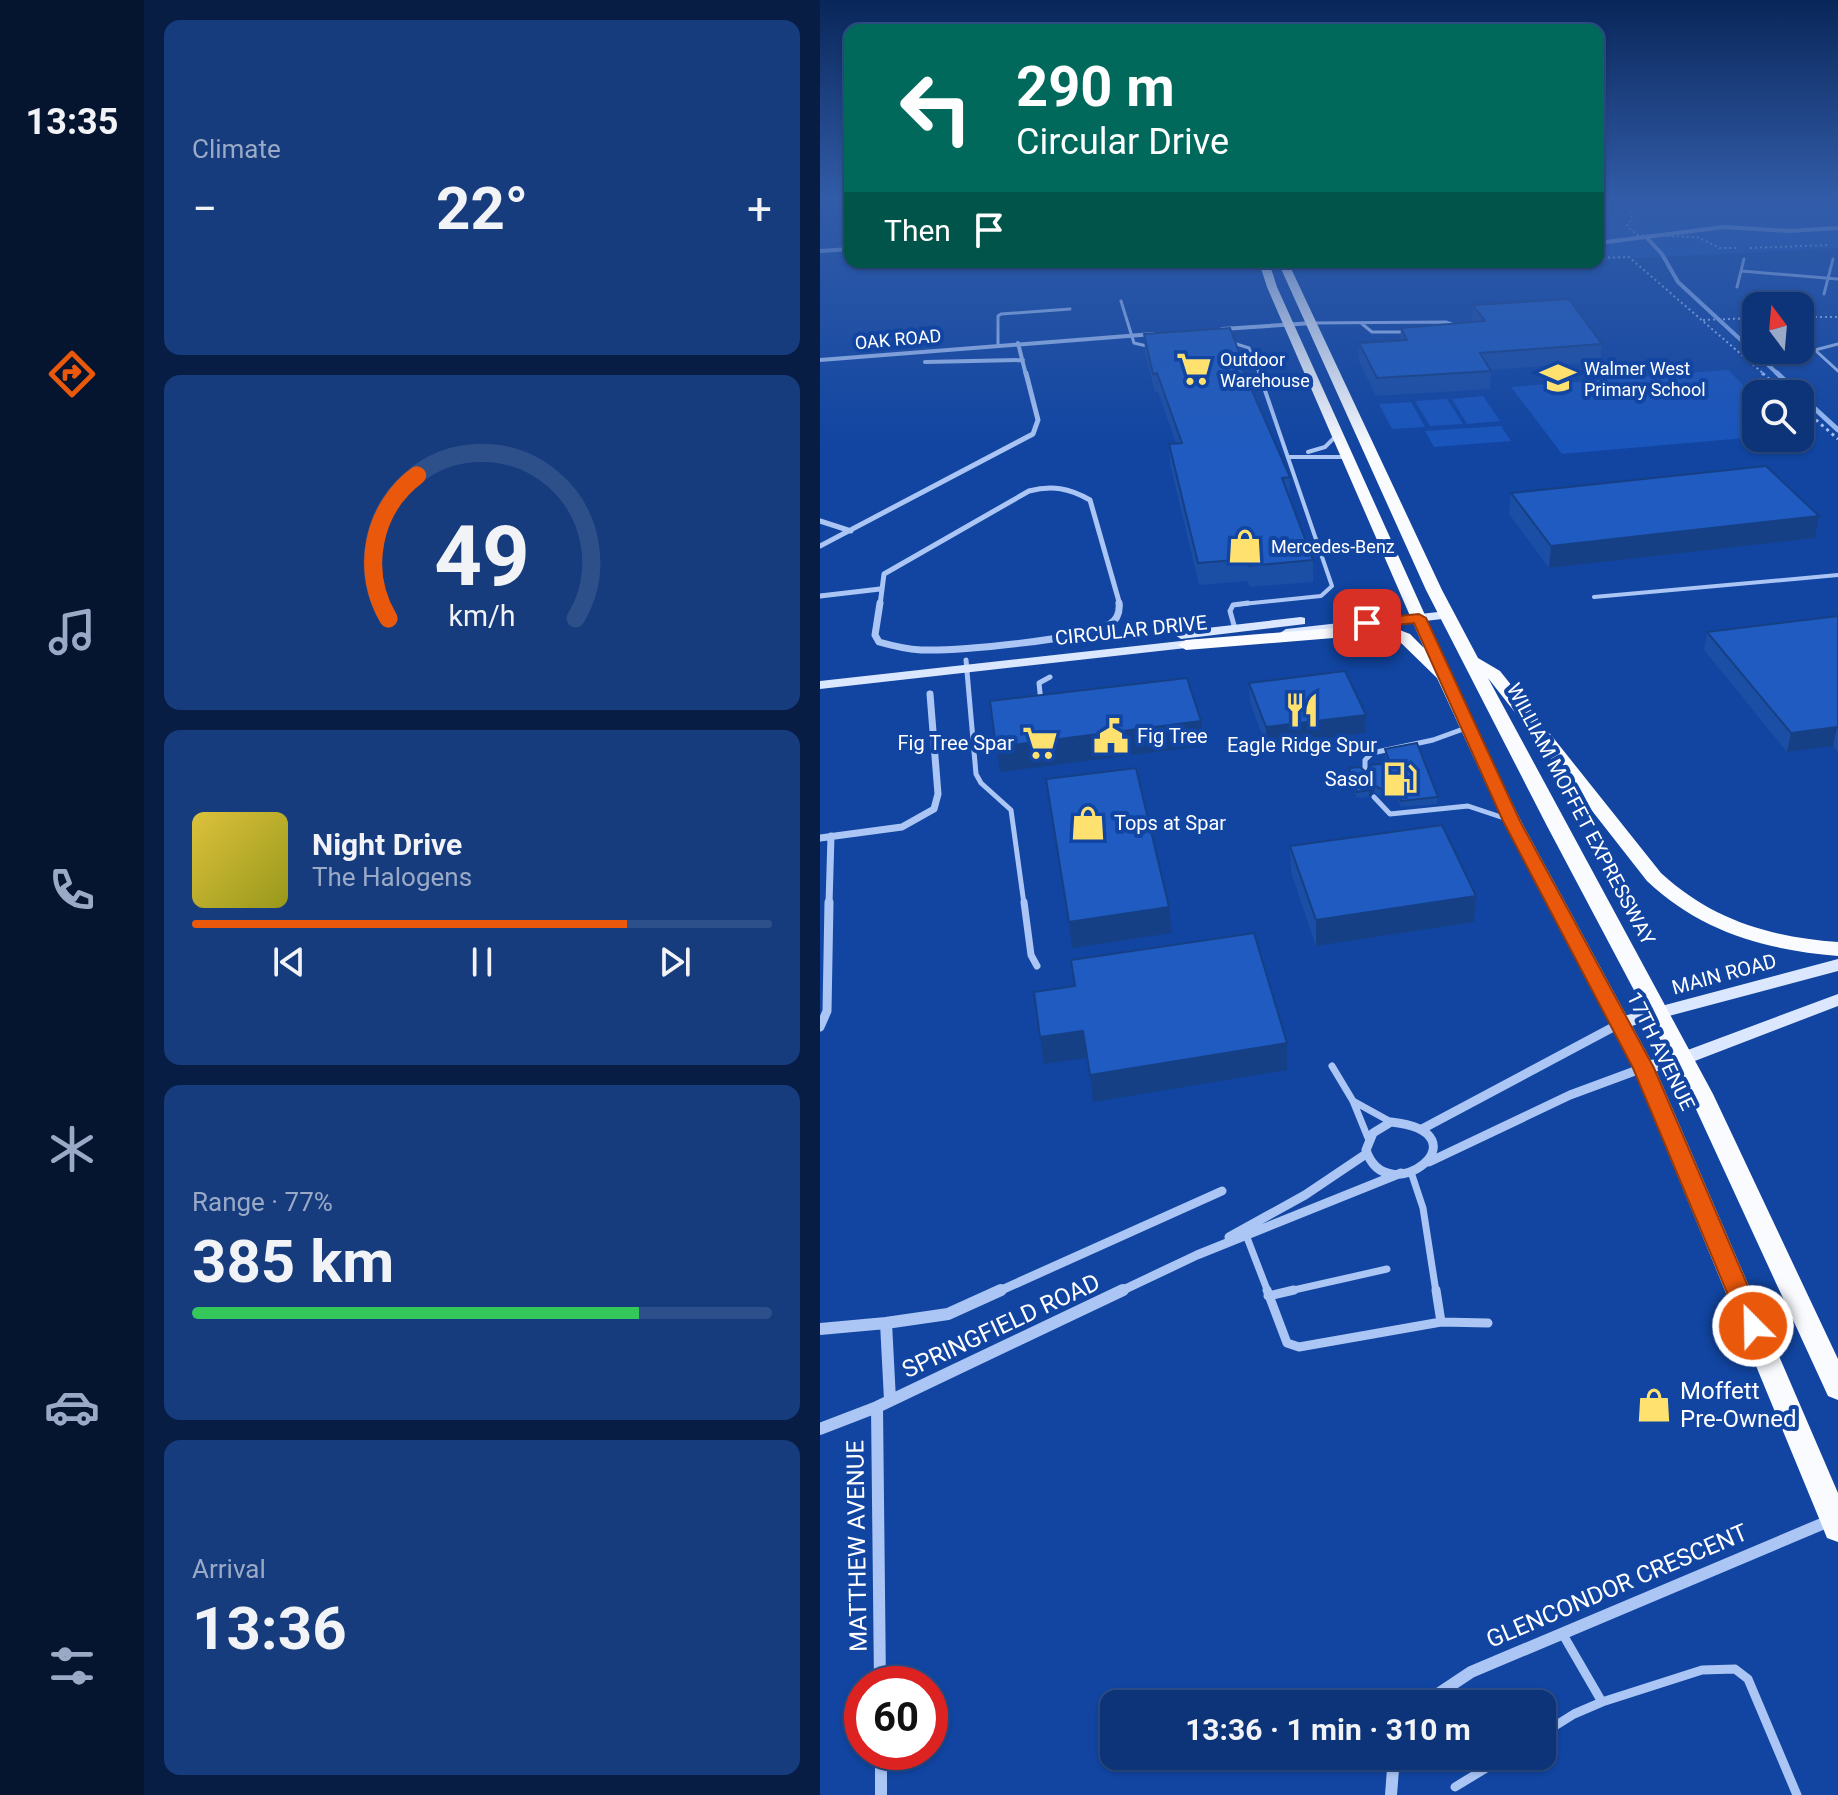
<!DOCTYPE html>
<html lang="en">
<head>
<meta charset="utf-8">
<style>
  :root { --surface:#0d3479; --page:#163c7e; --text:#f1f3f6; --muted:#9aaac6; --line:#2d4f8a; --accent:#ea580c }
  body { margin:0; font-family:Roboto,sans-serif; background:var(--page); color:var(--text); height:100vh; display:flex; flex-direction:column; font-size:30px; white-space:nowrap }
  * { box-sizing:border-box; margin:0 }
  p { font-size:26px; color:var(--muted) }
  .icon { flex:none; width:44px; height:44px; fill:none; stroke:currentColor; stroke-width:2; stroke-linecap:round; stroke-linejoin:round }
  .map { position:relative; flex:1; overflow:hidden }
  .panel { display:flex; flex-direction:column; gap:20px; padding:20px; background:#071d43; width:676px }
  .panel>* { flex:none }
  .top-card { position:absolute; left:24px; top:24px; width:760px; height:244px; border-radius:16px; box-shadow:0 2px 6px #0004,0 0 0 2px var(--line); background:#00695c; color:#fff; overflow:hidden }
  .needle { width:52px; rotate:344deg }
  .tools { position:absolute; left:922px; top:292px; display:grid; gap:16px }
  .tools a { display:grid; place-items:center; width:72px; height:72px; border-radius:16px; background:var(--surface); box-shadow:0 2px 6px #0004,0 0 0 2px var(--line); font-size:40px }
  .speed { position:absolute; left:24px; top:1666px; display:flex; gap:16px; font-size:40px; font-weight:700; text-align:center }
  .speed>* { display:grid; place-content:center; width:104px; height:104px; border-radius:50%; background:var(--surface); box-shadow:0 2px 6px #0004,0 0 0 2px var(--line); line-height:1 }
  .speed .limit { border:12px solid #d22; background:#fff; color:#111 }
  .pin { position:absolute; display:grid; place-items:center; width:68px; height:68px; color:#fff; margin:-34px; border-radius:16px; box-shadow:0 4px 12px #0006 }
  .me { position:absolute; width:88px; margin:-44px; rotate:337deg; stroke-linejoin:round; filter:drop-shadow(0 0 6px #0008) }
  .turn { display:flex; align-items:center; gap:28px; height:168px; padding:0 40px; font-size:36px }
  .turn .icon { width:104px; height:104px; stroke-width:2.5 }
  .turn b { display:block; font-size:56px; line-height:68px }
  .then { display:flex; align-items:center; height:76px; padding:0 40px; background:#0003; gap:16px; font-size:30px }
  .big { font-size:60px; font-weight:700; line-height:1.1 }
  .panel .tile { flex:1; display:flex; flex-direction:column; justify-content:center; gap:12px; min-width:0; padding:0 28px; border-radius:16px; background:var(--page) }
  .panel .dial { align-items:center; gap:0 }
  .dial svg { height:208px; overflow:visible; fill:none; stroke:var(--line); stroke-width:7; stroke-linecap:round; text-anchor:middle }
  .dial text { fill:var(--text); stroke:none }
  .song { display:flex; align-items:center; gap:24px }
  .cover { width:96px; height:96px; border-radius:12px; background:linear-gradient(135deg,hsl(50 70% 55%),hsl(60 70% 35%)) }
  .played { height:8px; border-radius:4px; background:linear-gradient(90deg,var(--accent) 75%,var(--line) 75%) }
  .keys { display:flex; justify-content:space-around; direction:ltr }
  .heat { display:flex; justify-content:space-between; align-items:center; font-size:44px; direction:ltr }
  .charge { height:12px; border-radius:6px; background:linear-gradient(90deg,#34c759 77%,var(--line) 0) }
  .trip { position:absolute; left:280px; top:1690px; width:456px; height:80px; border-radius:16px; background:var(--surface); box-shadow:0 2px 6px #0004,0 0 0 2px var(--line); font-weight:700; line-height:80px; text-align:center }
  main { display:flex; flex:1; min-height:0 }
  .dock { display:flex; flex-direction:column; width:144px; justify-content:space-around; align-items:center; background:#051530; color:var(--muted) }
  .dock .icon { width:56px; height:56px }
  .dock .active { color:var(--accent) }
  .dock b { font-size:36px; color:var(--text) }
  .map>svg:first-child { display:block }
  .green { fill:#1955bc }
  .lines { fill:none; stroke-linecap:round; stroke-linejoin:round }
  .stream-far1 { stroke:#9dc0f8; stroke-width:4 }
  .stream { stroke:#9dc0f8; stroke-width:5 }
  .path-far1 { stroke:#abc6f5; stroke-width:2; stroke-dasharray:2 3; stroke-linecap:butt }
  .path { stroke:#abc6f5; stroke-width:3; stroke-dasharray:3 4; stroke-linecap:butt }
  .lane-far4 { stroke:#abc6f5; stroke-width:3 }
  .lane-far3 { stroke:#abc6f5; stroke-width:4 }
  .lane-far2 { stroke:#abc6f5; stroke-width:5 }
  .lane-far1 { stroke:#abc6f5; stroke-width:7 }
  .lane { stroke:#abc6f5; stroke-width:9 }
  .street-far4 { stroke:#abc6f5; stroke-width:4 }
  .street-far3 { stroke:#abc6f5; stroke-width:5 }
  .street-far2 { stroke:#abc6f5; stroke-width:7 }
  .street-far1 { stroke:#abc6f5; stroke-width:9 }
  .street { stroke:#abc6f5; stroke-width:12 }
  .secondary { fill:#dbe7fe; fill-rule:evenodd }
  .primary { fill:#f9fbff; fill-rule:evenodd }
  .wall { fill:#1b4ea5 }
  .shaded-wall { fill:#164086 }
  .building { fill:#1f5bc0; stroke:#164086; stroke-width:2 }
  .route { fill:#ea580c; stroke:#983908; stroke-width:2 }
  .labels { text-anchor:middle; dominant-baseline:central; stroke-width:8; stroke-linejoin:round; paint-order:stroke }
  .far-street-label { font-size:18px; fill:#fff; stroke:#1145a1 }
  .far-poi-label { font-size:18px; fill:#fff; stroke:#1145a1; text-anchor:start }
  .street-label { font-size:20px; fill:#fff; stroke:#1145a1 }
  .poi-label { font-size:20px; fill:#fff; stroke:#1145a1; text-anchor:start }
  .near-street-label { font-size:24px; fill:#fff; stroke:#1145a1 }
  .near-poi-label { font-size:24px; fill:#fff; stroke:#1145a1; text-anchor:start }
</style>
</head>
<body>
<main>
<nav class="dock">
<b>13:35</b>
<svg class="icon active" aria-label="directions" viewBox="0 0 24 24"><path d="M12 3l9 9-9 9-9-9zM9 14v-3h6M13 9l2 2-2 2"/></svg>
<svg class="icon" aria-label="music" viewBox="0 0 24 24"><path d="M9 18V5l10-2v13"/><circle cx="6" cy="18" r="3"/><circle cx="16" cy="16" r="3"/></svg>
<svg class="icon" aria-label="phone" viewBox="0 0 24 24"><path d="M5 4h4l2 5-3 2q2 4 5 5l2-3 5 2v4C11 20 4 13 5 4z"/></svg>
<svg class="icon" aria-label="climate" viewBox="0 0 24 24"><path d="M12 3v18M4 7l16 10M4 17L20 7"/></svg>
<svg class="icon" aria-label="car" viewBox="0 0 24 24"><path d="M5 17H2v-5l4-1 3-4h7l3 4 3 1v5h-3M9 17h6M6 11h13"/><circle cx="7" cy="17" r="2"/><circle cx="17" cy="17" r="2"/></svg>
<svg class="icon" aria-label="filters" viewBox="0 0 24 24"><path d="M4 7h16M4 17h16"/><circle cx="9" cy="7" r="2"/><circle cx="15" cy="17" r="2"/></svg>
</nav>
<section class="panel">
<div class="tile"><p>Climate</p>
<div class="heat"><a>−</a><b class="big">22°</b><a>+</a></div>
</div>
<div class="tile dial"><svg viewBox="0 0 100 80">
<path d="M14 69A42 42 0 1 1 86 69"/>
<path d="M14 69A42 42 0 0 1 25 14" stroke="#ea580c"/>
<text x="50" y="56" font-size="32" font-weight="700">49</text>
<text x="50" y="72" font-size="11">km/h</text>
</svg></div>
<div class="tile">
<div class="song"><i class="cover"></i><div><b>Night Drive</b><p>The Halogens</p></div></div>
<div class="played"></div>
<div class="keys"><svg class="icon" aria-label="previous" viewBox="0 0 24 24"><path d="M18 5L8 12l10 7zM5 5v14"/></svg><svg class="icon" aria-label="pause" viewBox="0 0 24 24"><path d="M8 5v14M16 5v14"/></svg><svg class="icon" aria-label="next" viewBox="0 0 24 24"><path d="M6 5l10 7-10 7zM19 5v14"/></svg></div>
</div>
<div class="tile"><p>Range · 77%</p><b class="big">385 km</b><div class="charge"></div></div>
<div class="tile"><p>Arrival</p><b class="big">13:36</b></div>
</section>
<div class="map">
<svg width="1018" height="1795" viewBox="0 0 1018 1795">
  <rect width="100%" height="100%" fill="#1145a1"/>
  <path class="green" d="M778,197H1018V248L778,260Z
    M908,370L936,398V437L742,454L691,387Z
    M663,396L680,421L647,424L632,399Z
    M627,399L643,424L610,426L595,401Z
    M591,402L605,427L572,429L559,404Z
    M681,426L691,441L614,447L605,431Z"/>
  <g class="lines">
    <path class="stream-far1" d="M827,238L842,254L858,282L959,375
      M778,243L904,227L969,231L1018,228
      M0,251L30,249"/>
    <path class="stream" d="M957,373L979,394
      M980,395L1018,430"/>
    <path class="path-far1" d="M796,197L810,210L812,218L807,226L817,235L877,237L900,248H917
      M930,248L1009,245
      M778,258L809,257L945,375
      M645,262L663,266L713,262
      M980,317H1018
      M883,320L936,318"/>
    <path class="path" d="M942,373L966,394
      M980,406L1018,439"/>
    <path class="lane-far4" d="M921,271L1018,279
      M917,287L924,259
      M1004,294L1013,259
      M301,301L314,343L331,347
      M493,323L626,322L640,327
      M541,323L552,332H587
      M410,342L429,348L440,375
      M1018,344L995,350L1018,371
      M178,345V316L181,314L250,309"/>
    <path class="lane-far3" d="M488,452L505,447L517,435
      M469,457H527
      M774,597L1018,575
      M413,605L501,596L512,586L439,373"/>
    <path class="lane-far2" d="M415,629L410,611L413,605L428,603
      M146,660L156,774L161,783L191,810L204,904
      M221,702L219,683L230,677
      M545,773V760L552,753L613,740L646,728
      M554,797L570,814L648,806L687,819"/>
    <path class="lane-far1" d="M204,902L211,955L217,966
      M512,1066L533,1101L548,1138
      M533,1101L571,1122
      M591,1172L603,1208L616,1292
      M426,1235L448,1292
      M465,1292L567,1269"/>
    <path class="lane" d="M447,1290L467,1343L479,1347L621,1322L668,1323
      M616,1290L621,1322
      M448,1296L474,1290
      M742,1633L782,1702L882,1670L915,1669L928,1679L977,1795
      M722,1734L754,1714L782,1702
      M635,1787L686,1756"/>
    <path class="street-far4" d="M402,329L493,323
      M198,343L206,375
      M0,360L333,334
      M105,362L203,360"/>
    <path class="street-far3" d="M0,521L31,531
      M0,546L213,434L218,420L206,373
      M0,596L60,589
      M60,605L64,574L209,491C232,485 249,488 270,500L300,605"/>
    <path class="street-far2" d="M60,603L55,635L59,642C73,646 86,649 101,650C134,651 266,640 290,624C298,619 300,612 299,603
      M0,838L82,827L114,809L118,794L110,694
      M9,904L11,836"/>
    <path class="street-far1" d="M0,1027L7,1011L9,902
      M571,1122C670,1133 567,1214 546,1150L553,1133Z
      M602,1129L799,1024
      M609,1162L750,1095L823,1068
      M409,1237L485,1195L546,1154
      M177,1292L402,1191
      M299,1292L377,1255L581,1173"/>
    <path class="street" d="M66,1323L128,1314L181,1290
      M0,1329L66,1323L70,1400
      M57,1407L60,1684
      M0,1429L57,1407L303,1290
      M603,1704L651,1672L1009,1521
      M61,1752V1795
      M571,1795L574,1756"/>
    <path class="secondary" d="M627,611L631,612V618L466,637L460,633L466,629Z
      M481,617L485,618V624L361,639L355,635L361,631Z
      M379,639L384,640V646L0,689V681Z
      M1018,959V971L800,1029L794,1027L791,1023L794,1019L800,1017Z
      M1018,994V1006L867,1064L824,1074L818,1073L815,1068L818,1063L857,1054Z"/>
    <path class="primary" d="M439,262H449L457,287L656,728L701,821L835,1068L1018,1493V1542L1007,1538L1003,1528L813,1068L683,821L617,678L578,640L562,634L366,650L358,645L366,640L564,624L590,634L604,648L447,287Z
      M458,262H468L622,590L658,658L680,671L841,873C892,920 950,937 1018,942V956C946,950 881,932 827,881L668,678L893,1094L1018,1359V1400L1008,1396L869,1094L727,826L606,590Z"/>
  </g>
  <path class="wall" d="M653,305L782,344L780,362L671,370L670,389L556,396L539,361V343L580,341L581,328L652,322Z
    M324,334L425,368V376L470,477V498L493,560V582L430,587L427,581L379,585L350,464L349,444L356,443L338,392H335L325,352Z
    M691,493L999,516L995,538L729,568L689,514Z
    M1018,616V752L1013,746L967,752L884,650L887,632Z
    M429,683L546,715L545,733L446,746L430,702Z
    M565,749L618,797L617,804L581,807L576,794L560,796L554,792L549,797L537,798L529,774V768L546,772L568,764L565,756Z
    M470,846L656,896L654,922L496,946L471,872Z"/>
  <path class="shaded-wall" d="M999,516L995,538L729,568L731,546Z
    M546,715L545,733L446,746V727Z
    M381,721L383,746L180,772L176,747Z
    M1017,727L1013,746L967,752L971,733Z
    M554,785V792L549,797V790Z
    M656,896L654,922L496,946V920Z
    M349,907L352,933L252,948L249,922Z
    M263,1031L266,1058L224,1064L220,1037Z
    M467,1043V1070L273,1102L270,1075Z"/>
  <path class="building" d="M749,299L782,344L660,353L671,371L557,378L539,343L587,340L581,328L665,321L653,305Z
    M410,328L425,368H422L470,477L462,478L493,560L429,566L427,559L378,563L349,444L362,443L337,373L333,374L324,334Z
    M946,466L999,516L731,546L691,493Z
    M1018,616V728L1017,727L971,733L887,632Z
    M525,671L546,715L446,727L429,683Z
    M367,678L381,721L176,747L170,701Z
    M597,743L618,797L581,801L577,788L561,789L554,785L549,790L537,792L529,768L540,767L546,772L551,765L570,763L565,749Z
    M316,768L349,907L249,922L226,779Z
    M622,825L656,896L496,920L470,846Z
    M434,933L467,1043L270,1075L263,1031L220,1037L214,992L255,986L251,960Z"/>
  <linearGradient id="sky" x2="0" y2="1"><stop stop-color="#092659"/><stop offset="0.44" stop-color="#325ca8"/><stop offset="1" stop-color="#325ca8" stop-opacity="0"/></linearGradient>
  <rect width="1018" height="449" fill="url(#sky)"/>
  <path class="route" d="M599,614L606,618L700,821L834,1068L945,1326L942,1333L933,1336L924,1333L921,1326L813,1068L683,821L594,623L547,628L539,623L547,619Z"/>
  <defs>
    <g id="supermarket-bare" transform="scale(2.76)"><path d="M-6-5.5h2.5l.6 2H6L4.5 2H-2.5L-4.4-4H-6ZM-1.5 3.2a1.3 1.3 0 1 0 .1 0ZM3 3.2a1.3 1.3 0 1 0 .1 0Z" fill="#ffe16f" stroke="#1145a1" stroke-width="2.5" paint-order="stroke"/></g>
    <g id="school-bare" transform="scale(2.76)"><path d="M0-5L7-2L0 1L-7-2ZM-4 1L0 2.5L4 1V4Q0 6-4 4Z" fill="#ffe16f" stroke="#1145a1" stroke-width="2.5" paint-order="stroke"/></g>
    <g id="shop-bare" transform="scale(2.76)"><path d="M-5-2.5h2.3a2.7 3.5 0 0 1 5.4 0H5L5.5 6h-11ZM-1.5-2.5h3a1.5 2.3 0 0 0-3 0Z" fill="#ffe16f" stroke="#1145a1" stroke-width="2.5" paint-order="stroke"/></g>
    <g id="restaurant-bare" transform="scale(2.76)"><path d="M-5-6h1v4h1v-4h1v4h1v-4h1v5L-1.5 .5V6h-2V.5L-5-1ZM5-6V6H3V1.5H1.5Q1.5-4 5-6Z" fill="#ffe16f" stroke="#1145a1" stroke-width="2.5" paint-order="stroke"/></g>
    <g id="civic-bare" transform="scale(2.76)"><path d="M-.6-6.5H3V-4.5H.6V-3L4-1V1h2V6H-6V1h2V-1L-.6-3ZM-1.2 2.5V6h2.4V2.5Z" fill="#ffe16f" stroke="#1145a1" stroke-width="2.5" paint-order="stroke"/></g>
    <g id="fuel-bare" transform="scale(2.76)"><path d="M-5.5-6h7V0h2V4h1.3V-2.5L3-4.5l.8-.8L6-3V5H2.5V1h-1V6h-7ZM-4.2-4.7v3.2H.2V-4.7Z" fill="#ffe16f" stroke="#1145a1" stroke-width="2.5" paint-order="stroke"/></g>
  </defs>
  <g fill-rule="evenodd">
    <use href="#supermarket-bare" x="374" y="369"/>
    <use href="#school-bare" x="738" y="378"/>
    <use href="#shop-bare" x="425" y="546"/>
    <use href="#restaurant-bare" x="482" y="710"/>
    <use href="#civic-bare" x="291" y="736"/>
    <use href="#supermarket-bare" x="220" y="743"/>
    <use href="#fuel-bare" x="580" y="779"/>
    <use href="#shop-bare" x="268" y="823"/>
    <use href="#shop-bare" x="834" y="1405"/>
  </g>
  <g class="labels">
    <g class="far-street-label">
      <text transform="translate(78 339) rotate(-5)">OAK ROAD</text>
    </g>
    <g class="far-poi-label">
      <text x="400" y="359">Outdoor<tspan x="400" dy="21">Warehouse</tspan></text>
      <text x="764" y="368">Walmer West<tspan x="764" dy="21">Primary School</tspan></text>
      <text x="451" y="546">Mercedes-Benz</text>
    </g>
    <g class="street-label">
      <text transform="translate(311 630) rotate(-6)">CIRCULAR DRIVE</text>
      <text transform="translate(761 814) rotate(62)">WILLIAM MOFFET EXPRESSWAY</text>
      <text transform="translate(904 974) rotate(-15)">MAIN ROAD</text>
      <text transform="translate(841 1051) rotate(64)">17TH AVENUE</text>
    </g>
    <g class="poi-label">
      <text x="317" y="736">Fig Tree</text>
      <text x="194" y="743" text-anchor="end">Fig Tree Spar</text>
      <text x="482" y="745" text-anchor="middle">Eagle Ridge Spur</text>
      <text x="554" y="779" text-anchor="end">Sasol</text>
      <text x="294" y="823">Tops at Spar</text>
    </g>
    <g class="near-street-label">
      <text transform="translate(181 1326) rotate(-25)">SPRINGFIELD ROAD</text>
      <text transform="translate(37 1546) rotate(-91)">MATTHEW AVENUE</text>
      <text transform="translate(797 1586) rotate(-23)">GLENCONDOR CRESCENT</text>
    </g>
    <g class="near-poi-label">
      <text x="860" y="1391">Moffett<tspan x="860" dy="28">Pre-Owned</tspan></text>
    </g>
  </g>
</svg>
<div class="tools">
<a><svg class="needle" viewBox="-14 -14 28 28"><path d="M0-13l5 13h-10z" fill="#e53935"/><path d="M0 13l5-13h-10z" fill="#9aaac6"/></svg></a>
<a><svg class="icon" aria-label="search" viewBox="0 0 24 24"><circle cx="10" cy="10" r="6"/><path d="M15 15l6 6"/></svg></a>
</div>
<div class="speed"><div class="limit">60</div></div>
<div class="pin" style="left:547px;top:623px;background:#d93025"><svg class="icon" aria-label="arrive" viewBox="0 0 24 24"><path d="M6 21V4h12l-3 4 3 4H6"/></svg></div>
<svg class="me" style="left:933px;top:1326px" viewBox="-20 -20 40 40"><circle r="17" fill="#ea580c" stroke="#fff" stroke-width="3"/><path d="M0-11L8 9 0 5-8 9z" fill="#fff"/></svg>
<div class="trip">13:36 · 1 min · 310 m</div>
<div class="top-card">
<div class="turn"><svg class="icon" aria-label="left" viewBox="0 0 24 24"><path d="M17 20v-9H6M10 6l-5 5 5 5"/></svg><div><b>290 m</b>Circular Drive</div></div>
<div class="then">Then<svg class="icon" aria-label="arrive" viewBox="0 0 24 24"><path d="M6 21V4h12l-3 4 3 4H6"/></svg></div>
</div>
</div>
</main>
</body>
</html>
